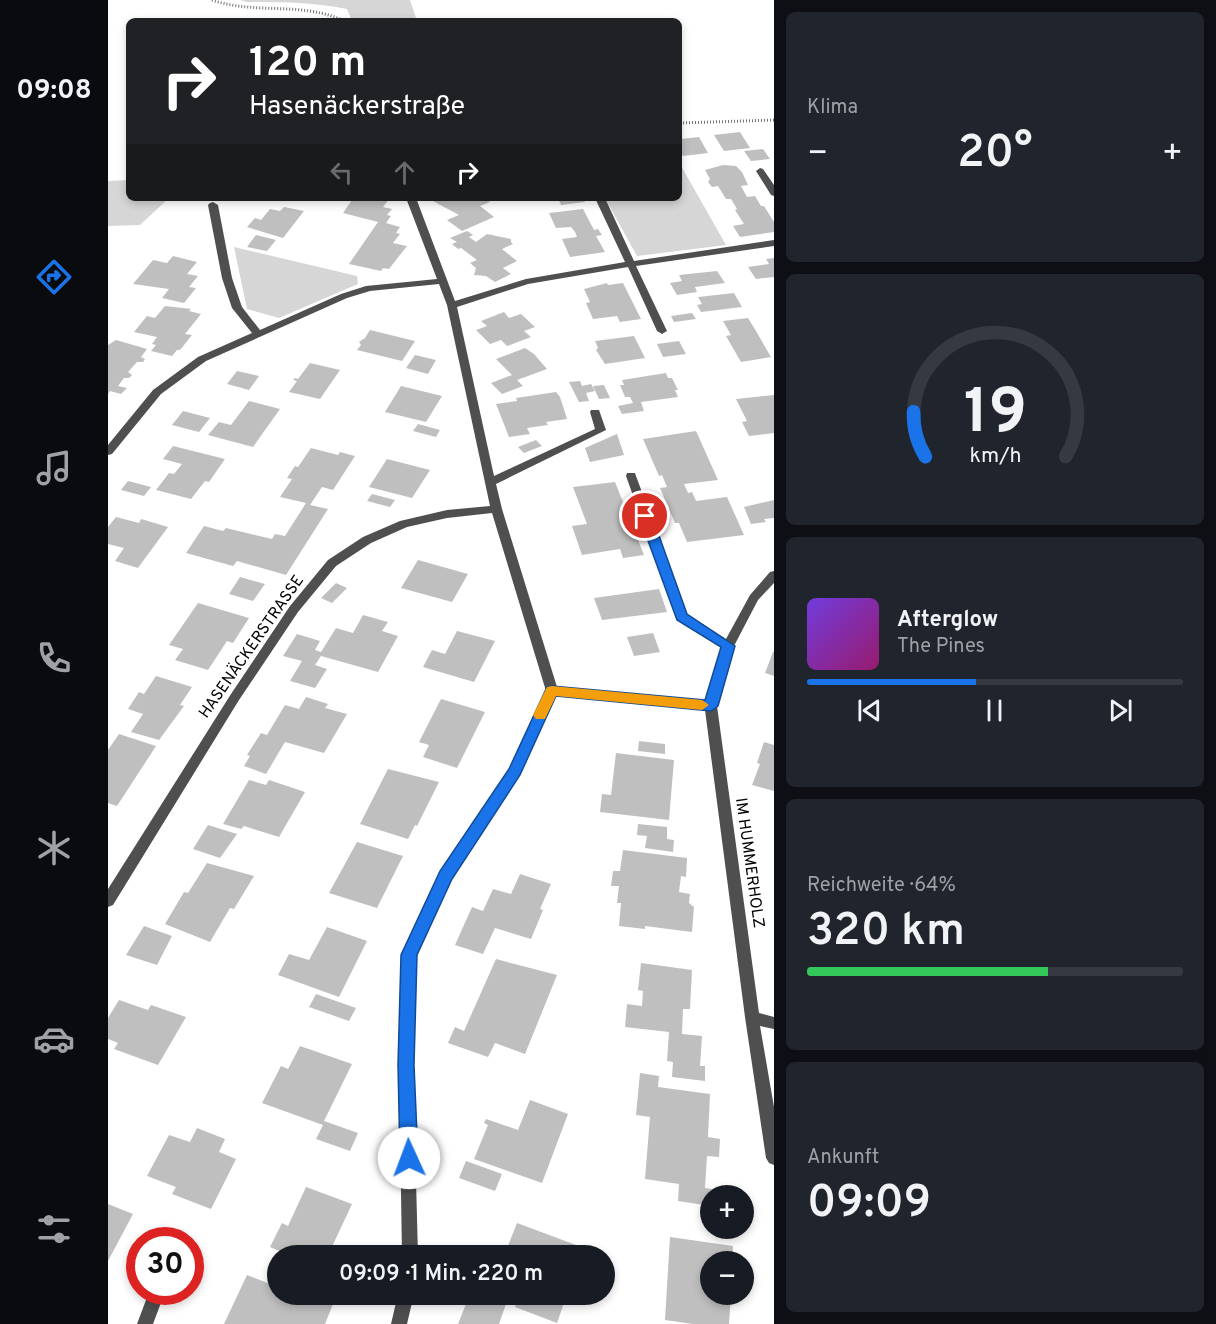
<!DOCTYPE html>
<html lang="de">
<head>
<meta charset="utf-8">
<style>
  :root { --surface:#171b24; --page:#20242c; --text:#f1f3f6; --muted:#9ea1a6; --line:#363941; --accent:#1a73e8 }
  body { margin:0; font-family:Overpass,sans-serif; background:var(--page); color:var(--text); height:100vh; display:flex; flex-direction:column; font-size:22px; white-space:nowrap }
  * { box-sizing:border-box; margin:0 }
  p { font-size:20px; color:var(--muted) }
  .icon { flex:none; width:33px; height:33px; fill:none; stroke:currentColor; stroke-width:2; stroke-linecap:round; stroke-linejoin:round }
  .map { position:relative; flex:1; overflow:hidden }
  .drawer { display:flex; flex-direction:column; gap:12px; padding:12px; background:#0d0f14; width:442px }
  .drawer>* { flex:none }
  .guide { position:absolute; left:18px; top:18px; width:556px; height:183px; border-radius:9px; box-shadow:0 3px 9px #0003; background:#202124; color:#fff; overflow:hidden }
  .tools { position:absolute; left:592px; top:1185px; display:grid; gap:12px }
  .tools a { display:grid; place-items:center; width:54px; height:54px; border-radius:50%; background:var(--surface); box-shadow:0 3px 9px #0003; font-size:30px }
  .speed { position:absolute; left:18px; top:1227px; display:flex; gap:12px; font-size:30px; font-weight:700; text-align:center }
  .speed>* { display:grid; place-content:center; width:78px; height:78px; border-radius:50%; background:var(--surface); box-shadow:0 3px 9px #0003; line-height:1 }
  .speed .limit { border:9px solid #d22; background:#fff; color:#111 }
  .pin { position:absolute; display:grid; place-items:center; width:51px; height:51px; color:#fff; margin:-26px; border:3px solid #fff; border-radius:50%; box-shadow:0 2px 6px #0007 }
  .me { position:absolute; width:66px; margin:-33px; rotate:358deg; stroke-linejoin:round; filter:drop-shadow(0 0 4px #0008) }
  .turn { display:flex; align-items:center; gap:21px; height:126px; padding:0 24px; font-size:27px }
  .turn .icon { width:78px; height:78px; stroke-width:2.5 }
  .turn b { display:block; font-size:42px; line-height:51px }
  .lanes { display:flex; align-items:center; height:57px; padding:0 24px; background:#0003; justify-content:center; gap:30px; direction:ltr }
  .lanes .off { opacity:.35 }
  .big { font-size:45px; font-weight:600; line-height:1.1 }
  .drawer .tile { flex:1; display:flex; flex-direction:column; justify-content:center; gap:9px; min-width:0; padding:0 21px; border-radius:9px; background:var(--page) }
  .drawer .dial { align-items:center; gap:0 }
  .dial svg { height:156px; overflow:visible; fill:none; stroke:var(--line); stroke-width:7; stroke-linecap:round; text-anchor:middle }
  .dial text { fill:var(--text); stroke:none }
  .song { display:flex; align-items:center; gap:18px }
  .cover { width:72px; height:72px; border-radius:9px; background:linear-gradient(135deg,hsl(260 70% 55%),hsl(320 70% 35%)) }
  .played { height:6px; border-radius:3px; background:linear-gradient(90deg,var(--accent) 45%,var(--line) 45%) }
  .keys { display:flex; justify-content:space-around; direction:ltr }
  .heat { display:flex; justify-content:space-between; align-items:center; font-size:33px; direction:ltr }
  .charge { height:9px; border-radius:4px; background:linear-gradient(90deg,#34c759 64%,var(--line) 0) }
  .trip { position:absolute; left:159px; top:1245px; width:348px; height:60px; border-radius:30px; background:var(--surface); box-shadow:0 3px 9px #0003; font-weight:600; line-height:60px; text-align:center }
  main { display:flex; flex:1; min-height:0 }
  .menu { display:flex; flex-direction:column; width:108px; justify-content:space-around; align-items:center; background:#090b0e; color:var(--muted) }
  .menu .icon { width:42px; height:42px }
  .menu .active { color:var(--accent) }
  .menu b { font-size:27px; color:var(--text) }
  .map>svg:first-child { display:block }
  .green { fill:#d6d6d6 }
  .building { fill:#bfbfbf }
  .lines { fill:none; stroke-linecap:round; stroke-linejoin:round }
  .path { stroke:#717171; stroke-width:3; stroke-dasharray:1 2; stroke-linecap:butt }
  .street { fill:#4f4f4f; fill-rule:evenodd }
  .route { fill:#1a73e8; stroke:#114b97; stroke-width:1.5 }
  .slow { fill:#f59e0b }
  .labels { text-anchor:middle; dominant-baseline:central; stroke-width:5; stroke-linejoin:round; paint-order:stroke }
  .street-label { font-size:16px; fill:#000; stroke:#fff }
</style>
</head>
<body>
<main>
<nav class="menu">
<b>09:08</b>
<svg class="icon active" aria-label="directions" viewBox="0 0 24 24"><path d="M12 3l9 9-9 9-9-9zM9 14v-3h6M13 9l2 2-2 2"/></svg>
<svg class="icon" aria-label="music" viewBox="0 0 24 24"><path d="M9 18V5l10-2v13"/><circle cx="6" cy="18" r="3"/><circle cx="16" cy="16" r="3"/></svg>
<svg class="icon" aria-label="phone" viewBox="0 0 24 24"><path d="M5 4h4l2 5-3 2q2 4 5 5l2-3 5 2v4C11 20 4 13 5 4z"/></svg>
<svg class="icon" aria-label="climate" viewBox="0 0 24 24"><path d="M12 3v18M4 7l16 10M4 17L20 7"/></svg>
<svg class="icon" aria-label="car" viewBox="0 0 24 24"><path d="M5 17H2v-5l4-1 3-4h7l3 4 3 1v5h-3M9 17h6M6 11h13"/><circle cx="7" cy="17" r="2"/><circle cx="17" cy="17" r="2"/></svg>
<svg class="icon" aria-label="filters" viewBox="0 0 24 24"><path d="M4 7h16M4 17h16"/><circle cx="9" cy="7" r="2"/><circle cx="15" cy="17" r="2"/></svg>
</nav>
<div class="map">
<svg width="666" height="1324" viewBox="0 0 666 1324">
  <rect width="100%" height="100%" fill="#fff"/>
  <path class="green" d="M132,0H302L309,21H244L239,9C204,2 174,2 139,2Z
    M572,164L618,245L529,256L497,198H572Z
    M21,180V198H61L32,225L0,226V181Z
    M126,247L249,276L250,284L171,318L139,309Z"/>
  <path class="building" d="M632,132L642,148L616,151L606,135Z
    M591,137L600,153L575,156L572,151V139Z
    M655,149L662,159L643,161L636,151Z
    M615,165L628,166L634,172L640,185L633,186L639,197L647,196L653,206H656L666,222V232L632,237L625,226L636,224L627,210L629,209L623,199H618L610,186L604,187L600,182L602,179L597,170Z
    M238,198H282L275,207L284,209L279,215L283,216L278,223L292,227L288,233L292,234L285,243L299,246L281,269L275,268L273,271L241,264L270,222L235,213L244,200Z
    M332,198H380L382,202L372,206L386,217L354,231L339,220L351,215L325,201Z
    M450,198H475L477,202L453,205Z
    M176,207L196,211L175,238L139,227L147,218L153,220L162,209L172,211Z
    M475,209L486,230L490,229L494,235L488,236L497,252L462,257L454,239L469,237L467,232L463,227L448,228L441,213Z
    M359,231L365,235L361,237L368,242L379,234L403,239V242L405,244L394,249L409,261L395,268L403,274L387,282L378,276L366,275L368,268L362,263L369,260L353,248L350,249L344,244L349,242L342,238Z
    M148,235L168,240L159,251L139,247Z
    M65,256L89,262L79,274L90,276L81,287L88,288L76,303L54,298L61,289L25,284L45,260L59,263Z
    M666,258V277L648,279L640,267L661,264L658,259Z
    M609,271L617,283L587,287L589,292L569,295L562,283L574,281L571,275Z
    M499,283L500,285L515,283L533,319L512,322L509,316L485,319L478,303L482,302L476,289Z
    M626,293L634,307L593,312L589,305L594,304L590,297Z
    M57,306L83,309L81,311L93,314L77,334L84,335L72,350H69L64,356L43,351L48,345L44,344L49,337L26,332L39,316L47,318Z
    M396,312L401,318L413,314L427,327L416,331L423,337L399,346L393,340L382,344L368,330L379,326L373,321Z
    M584,313L588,319L566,322L563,316Z
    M640,318L648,331L663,357L633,362L618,336L623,335L615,321Z
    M262,330L307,341L294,361L249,350L253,345L251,342L257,338Z
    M526,336L537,358L497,364L488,350L490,348L487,341Z
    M8,340L39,349L33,357L37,359L35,362H29L20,372L24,375L21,378H16L10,386L19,388L13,394L2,391L0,394V345Z
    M571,341L578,354L555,357L549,344Z
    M417,348L426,354L439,369L409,380L415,386L394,394L383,383L404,375L388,359Z
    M307,355L328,360L320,374L298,368Z
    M202,363L232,370L212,399L181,392L189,381L185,380L187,378L190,379Z
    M129,371L151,376L141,390L119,384Z
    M558,373L560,378H564L570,390H567L570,397L533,402L536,411L514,414L510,406L525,403L522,397H517L512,385H516L514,380Z
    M472,381L474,386L483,384L487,391L478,393L481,401L471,402L461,382Z
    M496,385L502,398L491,399L485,386Z
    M293,386L334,396L318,422L277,412Z
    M448,392L452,397L459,419L438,422L440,425L419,428L422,434L401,437L388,404L409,401L408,398Z
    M666,395V433L641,436L634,422L639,421L628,399Z
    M141,401L172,409L145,447L100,435L111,422L123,425Z
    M75,411L102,418L91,432L64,425Z
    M310,424L332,430L328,437L305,431Z
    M588,431L610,480L576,484L580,493L584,492L588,501L619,497L636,535L579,542L571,523H567L552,488L559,487L554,475L551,476L535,439Z
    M509,434L516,455L482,462L477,448Z
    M428,440L434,446L416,453L410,447Z
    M65,446L117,459L101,482L97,481L83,499L48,490L61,473L66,474L74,464L55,459Z
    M203,448L230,455L232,452L247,456L225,490L214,487L202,505L220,509L178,575L129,561L125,566L78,553L96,526L115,531L118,528L164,539L167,534L177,536L198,503L172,497L184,479L179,478L187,466L190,467Z
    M279,459L322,470L304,498L261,487Z
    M20,481L43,487L36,496L13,490Z
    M507,482L536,555L515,558L512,549L474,555L464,526L479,524L465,487Z
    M264,494L287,500L282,507L259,501Z
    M666,500V518L656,519L658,522L643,524L636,507Z
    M8,517L31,523L33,519L60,527L30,568L7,561L16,548L0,544V527Z
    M310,560L360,574L344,602L293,588Z
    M132,577L157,584L145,601L121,594Z
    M228,583L239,588L224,603L213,598Z
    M551,589L559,612L494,620L486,598Z
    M90,603L141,618L125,643L119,641L100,670L67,660L75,649L61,645Z
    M255,615L280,622L274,631L290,636L270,672L213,656L207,665L219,669L207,688L182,681L194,661L175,656L189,634L212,641L207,650L213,652L228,628L245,633Z
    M349,631L387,641L366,682L315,667L324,650L337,654Z
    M545,633L552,652L526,656L519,637Z
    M665,652H666V676L657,673Z
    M48,676L84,687L72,705L76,706L51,740L23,732L35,714L20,709L31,692L36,694Z
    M198,697L220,704L217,708L239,714L216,753L177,742L158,774L136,766L142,756L139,755L153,733L159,735L177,705L191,709Z
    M333,699L377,712L349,768L315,757L321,745L311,742Z
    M11,734L48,746L9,806L0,803V750Z
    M531,741L557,744V754L530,751Z
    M656,742L666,745V791L644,785L652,764L649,763Z
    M508,753L566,760L561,820L492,812L494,794L503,795Z
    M280,769L331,782L309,826L307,825L300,839L252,824Z
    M141,780L158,785L161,780L197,792L171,837L136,826L133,829L115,824Z
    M530,824L559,827V839L566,840L565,852L537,848L539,836L529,835Z
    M100,825L129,834L112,858L85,849Z
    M249,842L295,856L269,908L221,893Z
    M515,850L579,858L578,877L573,876L571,892L582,894L581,903L586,907L584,932L537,926V929L511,926L513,903H509L511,886H503L505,871H512Z
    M99,863L146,876L126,909L122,908L102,942L57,924L76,892L80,893Z
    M412,874L443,884L432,909L435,910L423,939L387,928L375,954L347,945L364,907L375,911L385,889L403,894Z
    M36,926L64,936L49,965L18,955Z
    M219,927L259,941L231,997L170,975L181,954L201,960Z
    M388,959L449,975L417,1054L387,1043L380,1057L340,1043L347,1027L356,1031Z
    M533,963L584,970L582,1009H575L574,1034L594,1036L592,1066H597V1081L564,1077L565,1062L559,1061L561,1032L517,1027L519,1004L534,1006L535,991L530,990Z
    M208,994L248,1008L241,1021L201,1007Z
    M11,1000L40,1010L43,1005L78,1017L50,1065L6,1049L10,1043L0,1039V1018Z
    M192,1046L244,1064L216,1121L250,1133L242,1151L208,1139L215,1125L154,1103L173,1066L180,1069Z
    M532,1073L551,1076L550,1087L602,1094L600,1137L612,1139L611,1157L599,1156L597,1188L610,1190V1196H603V1206L570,1201L571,1184L537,1179L542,1117L528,1115Z
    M422,1100L460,1114L434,1183L366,1159L380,1125L376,1123L378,1119L410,1130Z
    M89,1128L117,1139L111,1152L128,1159L103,1209L64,1194L68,1187L39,1176L61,1135L82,1142Z
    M358,1161L394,1174L387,1191L351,1178Z
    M198,1187L244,1204L222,1251L232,1256H183L162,1247L174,1223L180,1226Z
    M0,1204L25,1214L0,1261Z
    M409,1223L476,1248L473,1256H396Z
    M562,1237L625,1246L624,1262H603V1294H623L621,1324H585L557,1320Z
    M139,1275L170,1287V1294H229L217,1324H116Z
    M362,1294H373L398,1304L391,1324H350Z
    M403,1294H459L449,1323L407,1307L411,1298Z"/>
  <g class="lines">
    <path class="path" d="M104,0C147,15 195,1 236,21
      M572,123L666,120"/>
    <path class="street" d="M652,168L655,169L666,185V196L663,195L648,171Z
      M298,198H308L347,301L418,279L517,262L487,198H497L526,261L666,240V246L528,266L559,331L554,334L549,331L520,267L420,284L349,307L386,476L487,429L482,412L483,410H491L498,430L388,484L394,509L449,687L598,701L614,648L568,616L518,476L519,473H527L528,476L579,614L618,639L642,595L662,572L666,571V583L650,600L626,646L609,706L651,1013L666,1017V1029L652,1026L666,1107V1165L661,1163L658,1158L637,1017L597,710L448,696L411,774L342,879L308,955L305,1066L310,1256H294L291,1066L294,955L332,872L402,769L438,691L384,513L339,518L299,527L263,543L228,566L190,612L131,700L5,905L0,907V889L123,694L182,606L220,560L255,537L292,521L339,510L382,506L339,305L331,284L262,291L239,298L98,361L53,394L4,454L0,455V445L45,390L90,357L144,333L124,308L114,278L100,205L102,203L105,202L110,205L124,278L134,307L152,330L233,294L258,286L329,279Z
      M41,1292H57L45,1324H29Z
      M290,1294H306L299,1324H283Z"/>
  </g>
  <path class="route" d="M537,512L544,516L579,614L627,646L610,706L603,711L448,696L412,775L344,879L309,955L306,1065L310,1158L307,1164L301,1166L295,1164L292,1158L290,1065L293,955L332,871L401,769L439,687L444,686L597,700L613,647L569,620L531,516Z"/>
  <path class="slow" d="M444,686L594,700L601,705L594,710L448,696L437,719H428L425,715L439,687Z"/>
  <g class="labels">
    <g class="street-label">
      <text transform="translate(144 647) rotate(-55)">HASENÄCKERSTRASSE</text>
      <text transform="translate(641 863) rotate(82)">IM HUMMERHOLZ</text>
    </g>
  </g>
</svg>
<div class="tools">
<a>+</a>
<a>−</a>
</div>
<div class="speed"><div class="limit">30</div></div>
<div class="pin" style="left:537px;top:516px;background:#d93025"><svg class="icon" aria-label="arrive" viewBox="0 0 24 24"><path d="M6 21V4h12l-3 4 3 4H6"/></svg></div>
<svg class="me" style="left:301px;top:1158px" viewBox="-20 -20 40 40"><circle r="19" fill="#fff"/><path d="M0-13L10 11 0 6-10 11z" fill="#1a73e8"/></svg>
<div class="trip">09:09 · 1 Min. · 220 m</div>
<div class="guide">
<div class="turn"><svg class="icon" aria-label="right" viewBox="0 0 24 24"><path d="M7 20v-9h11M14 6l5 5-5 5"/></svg><div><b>120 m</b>Hasenäckerstraße</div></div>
<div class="lanes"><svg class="icon off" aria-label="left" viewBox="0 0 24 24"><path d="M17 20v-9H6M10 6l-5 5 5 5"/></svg><svg class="icon off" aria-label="ahead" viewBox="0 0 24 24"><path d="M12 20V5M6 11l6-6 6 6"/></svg><svg class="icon" aria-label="right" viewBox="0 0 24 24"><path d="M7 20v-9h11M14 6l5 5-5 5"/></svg></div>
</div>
</div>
<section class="drawer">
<div class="tile"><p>Klima</p>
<div class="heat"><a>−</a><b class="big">20°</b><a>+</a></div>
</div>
<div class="tile dial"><svg viewBox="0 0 100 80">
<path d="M14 69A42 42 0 1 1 86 69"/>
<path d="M14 69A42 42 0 0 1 8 46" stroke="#1a73e8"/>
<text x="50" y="56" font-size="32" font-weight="700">19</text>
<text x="50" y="72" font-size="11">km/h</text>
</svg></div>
<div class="tile">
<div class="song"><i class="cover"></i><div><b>Afterglow</b><p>The Pines</p></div></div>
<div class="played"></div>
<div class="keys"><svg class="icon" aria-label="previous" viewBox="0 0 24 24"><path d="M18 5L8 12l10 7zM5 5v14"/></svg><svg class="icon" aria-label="pause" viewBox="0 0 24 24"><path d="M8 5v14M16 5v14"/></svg><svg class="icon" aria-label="next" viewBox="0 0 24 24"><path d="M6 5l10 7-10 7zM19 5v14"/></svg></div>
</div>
<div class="tile"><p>Reichweite · 64%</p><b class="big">320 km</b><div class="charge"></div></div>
<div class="tile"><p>Ankunft</p><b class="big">09:09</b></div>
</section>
</main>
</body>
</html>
